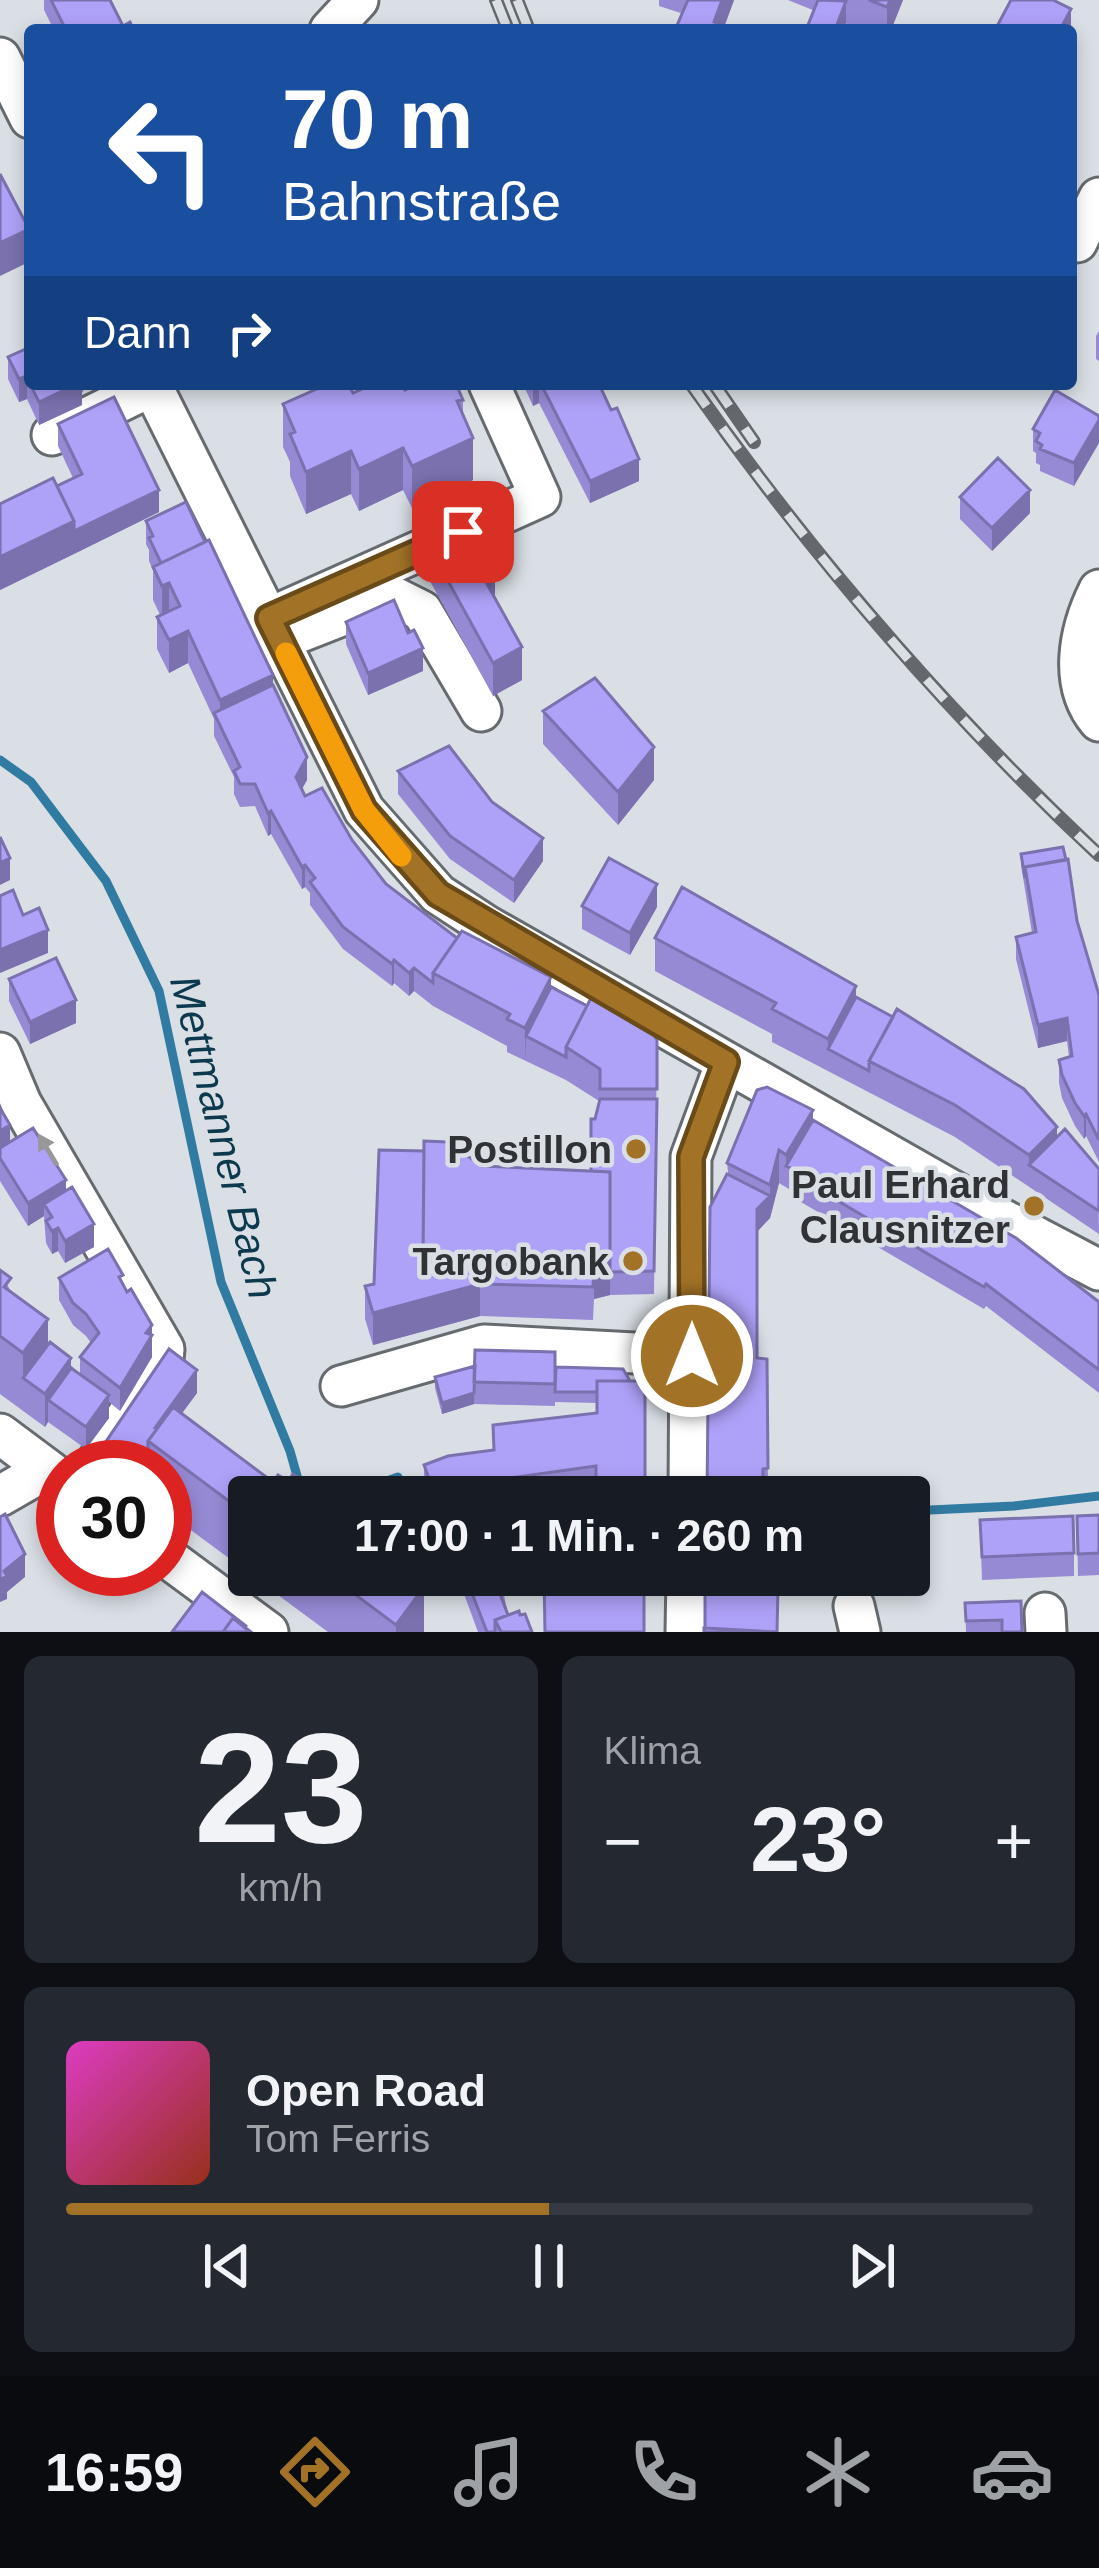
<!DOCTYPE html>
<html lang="de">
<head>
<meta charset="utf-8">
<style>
  :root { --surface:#171b24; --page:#242831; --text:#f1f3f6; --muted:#9ea1a6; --line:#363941; --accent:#a27227 }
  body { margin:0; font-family:Arial,sans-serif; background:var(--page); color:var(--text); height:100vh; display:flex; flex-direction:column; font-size:45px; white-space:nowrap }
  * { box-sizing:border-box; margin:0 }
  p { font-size:39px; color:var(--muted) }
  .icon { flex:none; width:66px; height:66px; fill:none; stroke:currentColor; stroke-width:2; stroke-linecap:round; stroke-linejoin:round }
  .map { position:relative; height:1632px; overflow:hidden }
  .side { display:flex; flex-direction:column; gap:24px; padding:24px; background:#0d0f14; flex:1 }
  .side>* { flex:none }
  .banner { position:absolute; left:24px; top:24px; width:1053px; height:366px; border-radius:12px; box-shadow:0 6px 18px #0003; background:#1a4fa0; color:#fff; overflow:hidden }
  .speed { position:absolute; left:36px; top:1440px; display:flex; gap:24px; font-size:60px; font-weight:700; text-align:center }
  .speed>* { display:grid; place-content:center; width:156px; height:156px; border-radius:50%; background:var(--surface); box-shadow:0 6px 18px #0003; line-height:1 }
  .speed .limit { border:18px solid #d22; background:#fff; color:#111 }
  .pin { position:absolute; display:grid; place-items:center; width:102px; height:102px; color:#fff; margin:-51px; border-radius:24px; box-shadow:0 6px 18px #0006 }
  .me { position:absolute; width:132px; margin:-66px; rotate:0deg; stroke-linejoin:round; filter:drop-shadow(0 0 9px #0008) }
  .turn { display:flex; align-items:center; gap:42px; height:252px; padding:0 60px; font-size:54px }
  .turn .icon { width:156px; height:156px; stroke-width:2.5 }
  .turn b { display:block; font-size:84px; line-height:102px }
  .then { display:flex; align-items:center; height:114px; padding:0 60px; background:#0003; gap:24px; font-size:45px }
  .big { font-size:90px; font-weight:800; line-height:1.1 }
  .side .widget { flex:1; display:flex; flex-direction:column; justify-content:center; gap:18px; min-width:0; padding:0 42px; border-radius:18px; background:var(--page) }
  .side .dial { align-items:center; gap:0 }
  .dial b { font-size:156px; line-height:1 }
  .song { display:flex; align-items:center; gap:36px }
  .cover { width:144px; height:144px; border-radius:18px; background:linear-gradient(135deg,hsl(310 70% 55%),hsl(10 70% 35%)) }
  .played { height:12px; border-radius:6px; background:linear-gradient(90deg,var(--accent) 50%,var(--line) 50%) }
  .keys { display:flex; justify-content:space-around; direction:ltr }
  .heat { display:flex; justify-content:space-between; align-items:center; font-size:66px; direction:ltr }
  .side .tiles { flex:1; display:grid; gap:24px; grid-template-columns:1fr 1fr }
  .widget:last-child { grid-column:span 2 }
  .trip { position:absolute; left:228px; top:1476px; width:702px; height:120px; border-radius:12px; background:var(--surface); box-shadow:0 6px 18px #0003; font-weight:800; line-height:120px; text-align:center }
  .tabs { display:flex; height:192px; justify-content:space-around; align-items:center; background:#090b0e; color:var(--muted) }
  .tabs .icon { width:84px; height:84px }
  .tabs .selected { color:var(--accent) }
  .tabs b { font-size:54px; color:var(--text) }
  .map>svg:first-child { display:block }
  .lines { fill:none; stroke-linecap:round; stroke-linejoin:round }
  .stream { stroke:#317ba2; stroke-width:9 }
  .minor-casing { stroke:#666b70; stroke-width:45 }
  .minor { stroke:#fff; stroke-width:39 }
  .rail-casing { stroke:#64686c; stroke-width:14 }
  .rail { stroke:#d9dfe5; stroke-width:9; stroke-dasharray:27; stroke-linecap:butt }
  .wall { fill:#968ad5 }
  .shaded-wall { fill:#7a71ae }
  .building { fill:#aea1f8; stroke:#7a71ae; stroke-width:3 }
  .oneway { fill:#98989a }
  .route-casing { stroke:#694a19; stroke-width:30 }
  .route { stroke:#a27227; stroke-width:21 }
  .slow { stroke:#f59e0b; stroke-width:21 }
  .poi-dot { fill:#a27227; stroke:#d9dfe5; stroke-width:4.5 }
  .labels { text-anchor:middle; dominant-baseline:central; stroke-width:9; stroke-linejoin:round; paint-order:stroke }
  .poi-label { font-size:39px; font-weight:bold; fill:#303235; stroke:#d9dfe5; text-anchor:end }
  .water-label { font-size:42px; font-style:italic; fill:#0d394f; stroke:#d9dfe5 }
</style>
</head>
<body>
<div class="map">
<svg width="1099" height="1632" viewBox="0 0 1099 1632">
  <rect width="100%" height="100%" fill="#d9dfe5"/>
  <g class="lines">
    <path class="stream" d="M0,760L31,782L106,881L159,991L221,1282L290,1451L303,1497
      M343,1497L398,1477
      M909,1511L1014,1506L1099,1496"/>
    <g class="minor-casing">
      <path id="minor" d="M330,30L358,0
        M0,58L30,118
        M1077,242L1099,198
        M151,384L364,810L438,894L487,926L1002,1219L1099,1270
        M52,435L152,386
        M1099,590C1079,630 1068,684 1099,721
        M269,618L540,497L489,384
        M295,634L392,596L422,611L481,711
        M0,1053L21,1103L164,1349L163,1360L94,1467
        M341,1386L484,1345L691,1356
        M0,1434L63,1481
        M0,1496L47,1469
        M689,1497L691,1157L726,1062
        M165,1556L268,1632
        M854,1606L860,1632
        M1045,1613L1046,1632
        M686,1632L687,1575"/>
    </g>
    <use href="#minor" class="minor"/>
    <g class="rail-casing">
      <path id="rail" d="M496,0L508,30
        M517,0L529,30
        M691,384C812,556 946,712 1099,855
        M714,384L754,442"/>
    </g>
    <use href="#rail" class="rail"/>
  </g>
  <path class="wall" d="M44,0H110L123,26L134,30H54L44,10Z
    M659,0H734L724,27L659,6Z
    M788,0H903L891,30H862Z
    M1099,331V361L1096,359V336Z
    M8,357L88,384L82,392V405L39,425L27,399L19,402L8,379Z
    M523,384H599L639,481L590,503L539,403L533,406Z
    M405,390L463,400V415L473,480L412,508L403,490L359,511L351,494L306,514L290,476V462L283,447V404L353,393Z
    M1099,416L1074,486L1040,471V465L1036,463V453L1033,451V429Z
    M58,424L159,512L0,590L73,478L58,446Z
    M960,497L1030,513L992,551L960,519Z
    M146,521L273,685L307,780L302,789L305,796L352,840L386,884L457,938L657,1040L654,1294L610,1295L594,1299L593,1320L480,1316L373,1345L365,1319V1286L374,1284L482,1166L591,1171L595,1119L599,1101L566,1080L507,1052V1046L433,1006L414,991L409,996L394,983L392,986L343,949L310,905V893L305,887L302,889L271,834L268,836L255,806L240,807L234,794V777L214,736V719L188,663L169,673L157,649V617L160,615L153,600V570L149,561V550L146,544Z
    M425,539L495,598L522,680L493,696L425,572Z
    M346,622L408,633L423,671L368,695L346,644Z
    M543,711L654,780L618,825L543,744Z
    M398,771L543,861L514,903L450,859L398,794Z
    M1021,854L1077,921L1099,995V1162L1086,1136L1084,1139L1075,1126L1062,1098L1059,1083V1060L1069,1057L1067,1041L1038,1048L1016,959V937L1032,933L1021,865Z
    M582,906L657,907L630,955L582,929Z
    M655,938L856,997L1057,1137L1098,1170L1099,1234L955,1137L772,1042V1034L655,971Z
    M9,979L76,1023L30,1044L9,1001Z
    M0,1108L10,1142L66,1191L94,1247L65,1263L58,1251L52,1254L46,1243L44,1216L28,1226L0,1181Z
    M813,1120L1099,1302V1393L986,1306L984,1309L794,1198V1192L779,1183L770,1218L757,1231V1358L767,1359L768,1491H763L727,1163Z
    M0,1270L11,1292L48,1344L80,1374V1357L91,1343L86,1336L73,1325L59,1300V1278L123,1284L152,1325V1357L120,1411L109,1402V1418L86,1449L48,1422L45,1427L0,1394Z
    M623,1369L596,1489L537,1497H428L424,1487V1465L493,1451V1425L597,1413V1403L555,1402V1406L474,1404L442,1414L435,1388V1377Z
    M197,1393L182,1413L273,1482L309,1497H249V1573L165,1511V1467L105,1466V1443Z
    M1099,1515V1575L1078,1576L1077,1516Z
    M980,1520L1074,1553V1576L982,1580Z
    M251,1575H407L424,1632H328Z
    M457,1575H500L508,1615H520L533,1632H478Z
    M705,1575H808V1585H778L777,1632H704Z
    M965,1603L1022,1632H966Z"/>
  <path class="shaded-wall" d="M722,0H734L723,30L714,22Z
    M890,0H903L891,30H887V7Z
    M846,1V23L843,30H835Z
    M1071,9V30H1060Z
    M29,229V262L0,276V243Z
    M27,376V399L19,402V379Z
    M77,384H88L82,392V405L39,425V402Z
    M533,384H539V403L533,406Z
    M1099,420V443L1074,486V463Z
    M473,438V480L412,508V466Z
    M403,448V490L359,511V469Z
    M351,451V494L306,514V472Z
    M639,459V481L590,503V481Z
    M159,490V512L74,554V531Z
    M1030,490V513L992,551V528Z
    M74,521V554L0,590V557Z
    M495,580V612L487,584Z
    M169,583V615L162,619V586Z
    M188,631V663L169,673V640Z
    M522,647V680L493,696V663Z
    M423,648V671L368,695V673Z
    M273,675V708L220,726V700Z
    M654,747V780L618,825V792Z
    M307,757V780L296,799V777Z
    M271,811V834L268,836V813Z
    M543,838V861L514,903V880Z
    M10,858V880L0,885V863Z
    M305,865V887L302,889V867Z
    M657,884V907L630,955V933Z
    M48,930V953L0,973V950Z
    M394,960V983L392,986V964Z
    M414,968V991L409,996V973Z
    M551,977V1010L526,1036L525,1061V1028Z
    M856,986V1019L828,1049V1072V1039Z
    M76,1000V1023L30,1044V1022Z
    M1067,1018V1041L1038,1048V1025Z
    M813,1110V1143L795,1170L786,1166V1155Z
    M1086,1114V1136L1084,1139V1116Z
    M10,1125V1147L0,1154V1131Z
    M1057,1127V1160L1029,1165V1155Z
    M779,1150V1183L770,1218V1185Z
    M66,1180V1202L44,1204V1216L28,1226V1203Z
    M770,1196V1218L757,1232V1209Z
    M94,1224V1247L65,1263V1241Z
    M58,1228V1251L52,1254V1231Z
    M610,1253V1295L594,1299V1257Z
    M480,1284V1316L373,1345V1313Z
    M48,1319V1376L23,1378V1353Z
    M152,1325V1357L120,1411V1388L146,1333Z
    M71,1358V1390L48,1400V1422L45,1427V1394Z
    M197,1370V1393L157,1447L155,1428Z
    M474,1393V1404L442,1414V1403Z
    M109,1395V1418L86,1449V1427Z
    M25,1554V1577L7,1592V1599L0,1602V1580L4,1571Z
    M424,1587V1632H396V1625Z"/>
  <path class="building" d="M51,0H110L123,26L130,22L134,30H66Z
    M688,0H722L714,22L732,30H675Z
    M818,0L846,1L835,30H806Z
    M869,0H890L887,7Z
    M1011,0H1053L1071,9L1060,30H995Z
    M0,174L29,229L0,243Z
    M30,347V383L27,376L19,379L8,357Z
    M30,384H77L39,402Z
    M328,384H348L353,393L373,384H402L405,390L419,384H456L463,400L457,401L473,438L412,466L403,448L359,469L351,451L306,472L290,434L295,432L283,404Z
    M541,384H599L611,410L617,408L639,459L590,481Z
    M1055,390L1099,416V420L1074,463L1040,449L1042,445L1036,441L1040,433L1033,429Z
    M114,397L159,490L74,531V521L57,486L82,474L58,424Z
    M998,458L1030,490L992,528L960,497Z
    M53,478L74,521L0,557V504Z
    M186,502L205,542L161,563L149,538L153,536L146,521Z
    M464,526L495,580L487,584L522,647L493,663L425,539Z
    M209,540L273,675L220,700L188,631L169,640L157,617L180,606L169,583L162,586L153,567Z
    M394,600L408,633L414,630L423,648L368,673L346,622Z
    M595,678L654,747L618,792L543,711Z
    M273,685L307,757L296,777L305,796L322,788L352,840L386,884L457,938L433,973V983L414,968L409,973L394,960L392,964L343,927L310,882L315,878L305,865L302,867L271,811L268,813L255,784H240L234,771L240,767L214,713Z
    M449,746L492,802L543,838L514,880L450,836L398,771Z
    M0,837L10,858L0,863Z
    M1063,847L1066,860L1025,867V878L1021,854Z
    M609,858L657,884L630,933L582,906Z
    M1068,859L1077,921L1099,995V1140L1086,1114L1084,1116L1075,1103L1062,1075L1059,1060L1072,1056L1067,1018L1038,1025L1016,937L1036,932L1025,867Z
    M682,887L856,986L828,1039L772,1009L776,1003L655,938Z
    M13,890L23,915L39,908L48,930L0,950V896Z
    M462,931L551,977L525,1028L507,1019L510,1014L433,973Z
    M56,958L76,1000L30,1022L9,979Z
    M551,987L587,1006L566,1047V1057L526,1036Z
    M856,997L893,1017L869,1061V1071L828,1049Z
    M591,998L650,1028L657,1040V1089H600V1069L566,1047Z
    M897,1009L1024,1089L1057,1127L1029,1155L955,1105L869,1061Z
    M767,1087L813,1110L786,1155L779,1150L770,1185L727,1163L757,1090Z
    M600,1099H657L654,1271L610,1272V1172L591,1171V1119H595Z
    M0,1108L10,1125L0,1131Z
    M813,1120L1016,1238L1099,1302V1370L986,1284L984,1287L794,1175L795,1170L786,1166Z
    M33,1128L66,1180L28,1203L0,1158V1148Z
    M1065,1129L1099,1169V1211L1029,1165Z
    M424,1141L448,1142L482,1166L610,1172V1253L594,1257L476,1253L445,1257L423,1253Z
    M379,1150L424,1151L423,1263L445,1267L476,1263L594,1267L593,1287L480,1284L373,1313L365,1286L374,1284Z
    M727,1174L770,1196L757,1209V1358L767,1359L768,1468L763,1469L762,1497H707L710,1207Z
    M72,1187L94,1224L65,1241L58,1228L52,1231L46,1221L52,1217L44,1204Z
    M108,1249L123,1275L119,1277L127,1292L131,1289L152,1325L146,1333L152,1335L120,1388L80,1357L99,1333L86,1314L73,1303L59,1278Z
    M0,1270L11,1278L4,1287L48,1319L23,1353L0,1336Z
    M50,1342L71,1358L45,1394L23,1378Z
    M169,1349L197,1370L155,1428L157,1429L148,1441V1467H137L105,1443Z
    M475,1350L555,1352V1384L474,1382Z
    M475,1366L474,1393L442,1403L435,1377Z
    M556,1367L623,1369L630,1381H597V1392H555Z
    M71,1368L109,1395L86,1427L48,1400Z
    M597,1381H645V1497H596V1466L459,1485L464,1497H436L424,1465L448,1456L494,1450L493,1425L597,1413Z
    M173,1407L273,1482L278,1475L288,1481L293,1474L309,1485L300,1497H249V1516L148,1441Z
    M5,1514L25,1554L4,1571L7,1576L0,1580V1517Z
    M1099,1515V1553L1078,1554L1077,1516Z
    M1073,1516L1074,1553L982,1557L980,1520Z
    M329,1575H407L424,1587L396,1625Z
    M465,1575H500L506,1592L500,1594L508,1615L495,1620V1632H487Z
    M544,1575H644V1632H545Z
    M705,1575H778V1577H705Z
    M778,1587L777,1632L705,1628V1588Z
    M202,1592L246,1626L245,1628L233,1618L223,1632H172Z
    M1021,1601L1022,1632H1002V1620L966,1621L965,1603Z
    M519,1611L520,1615L525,1614L532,1632H501L495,1620Z
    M233,1618L251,1632H223Z
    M704,1628L770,1632H704Z"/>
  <defs><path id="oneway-solid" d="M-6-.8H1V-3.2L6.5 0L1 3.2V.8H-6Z" transform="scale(3)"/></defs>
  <use class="oneway" href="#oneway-solid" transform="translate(48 1150) rotate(-121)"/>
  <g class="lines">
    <g class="route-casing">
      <path id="route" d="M463,532L269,618L364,810L438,894L726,1062L691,1157L692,1356"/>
    </g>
    <use href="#route" class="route"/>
    <path class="slow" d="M286,653L364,810L401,856"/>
  </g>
  <g class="poi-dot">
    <circle cx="636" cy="1149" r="12"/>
    <circle cx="1034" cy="1206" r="12"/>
    <circle cx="633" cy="1261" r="12"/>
  </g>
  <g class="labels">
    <g class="poi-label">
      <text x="612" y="1149">Postillon</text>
      <text x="1010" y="1184">Paul Erhard<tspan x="1010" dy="45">Clausnitzer</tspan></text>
      <text x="609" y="1261">Targobank</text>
    </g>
    <g class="water-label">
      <text transform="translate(224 1137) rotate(76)">Mettmanner Bach</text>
    </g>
  </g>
</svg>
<div class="speed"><div class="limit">30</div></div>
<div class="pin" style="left:463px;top:532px;background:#d93025"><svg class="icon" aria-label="arrive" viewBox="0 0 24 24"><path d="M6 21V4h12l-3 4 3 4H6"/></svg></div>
<svg class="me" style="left:692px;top:1356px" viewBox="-20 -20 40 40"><circle r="17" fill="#a27227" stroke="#fff" stroke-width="3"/><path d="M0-11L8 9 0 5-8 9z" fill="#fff"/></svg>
<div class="trip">17:00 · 1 Min. · 260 m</div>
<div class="banner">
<div class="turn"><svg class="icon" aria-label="left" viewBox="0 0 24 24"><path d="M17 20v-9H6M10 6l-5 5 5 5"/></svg><div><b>70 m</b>Bahnstraße</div></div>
<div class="then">Dann<svg class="icon" aria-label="right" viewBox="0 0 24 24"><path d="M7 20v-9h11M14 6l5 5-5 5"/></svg></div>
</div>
</div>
<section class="side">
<div class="tiles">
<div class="widget dial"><b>23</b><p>km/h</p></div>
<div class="widget"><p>Klima</p>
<div class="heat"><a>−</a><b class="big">23°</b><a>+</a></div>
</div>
<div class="widget">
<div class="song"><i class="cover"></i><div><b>Open Road</b><p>Tom Ferris</p></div></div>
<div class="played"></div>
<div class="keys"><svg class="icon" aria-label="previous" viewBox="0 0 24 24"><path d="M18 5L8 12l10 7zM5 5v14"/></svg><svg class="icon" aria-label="pause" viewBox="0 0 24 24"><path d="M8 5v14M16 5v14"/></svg><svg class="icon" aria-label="next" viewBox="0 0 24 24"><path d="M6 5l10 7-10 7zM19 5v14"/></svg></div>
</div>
</div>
</section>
<nav class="tabs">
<b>16:59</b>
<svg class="icon selected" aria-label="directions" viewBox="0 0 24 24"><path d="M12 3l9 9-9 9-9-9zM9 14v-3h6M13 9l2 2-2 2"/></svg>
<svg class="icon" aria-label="music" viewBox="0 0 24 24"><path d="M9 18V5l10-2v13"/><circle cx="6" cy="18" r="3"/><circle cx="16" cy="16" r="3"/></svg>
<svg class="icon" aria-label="phone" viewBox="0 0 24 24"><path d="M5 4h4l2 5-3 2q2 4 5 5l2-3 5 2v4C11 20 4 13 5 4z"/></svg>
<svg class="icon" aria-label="climate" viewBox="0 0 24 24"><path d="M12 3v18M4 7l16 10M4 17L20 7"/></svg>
<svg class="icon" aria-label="car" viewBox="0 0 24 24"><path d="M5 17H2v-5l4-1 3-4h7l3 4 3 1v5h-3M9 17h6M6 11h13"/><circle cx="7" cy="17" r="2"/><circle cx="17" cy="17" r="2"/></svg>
</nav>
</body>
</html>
